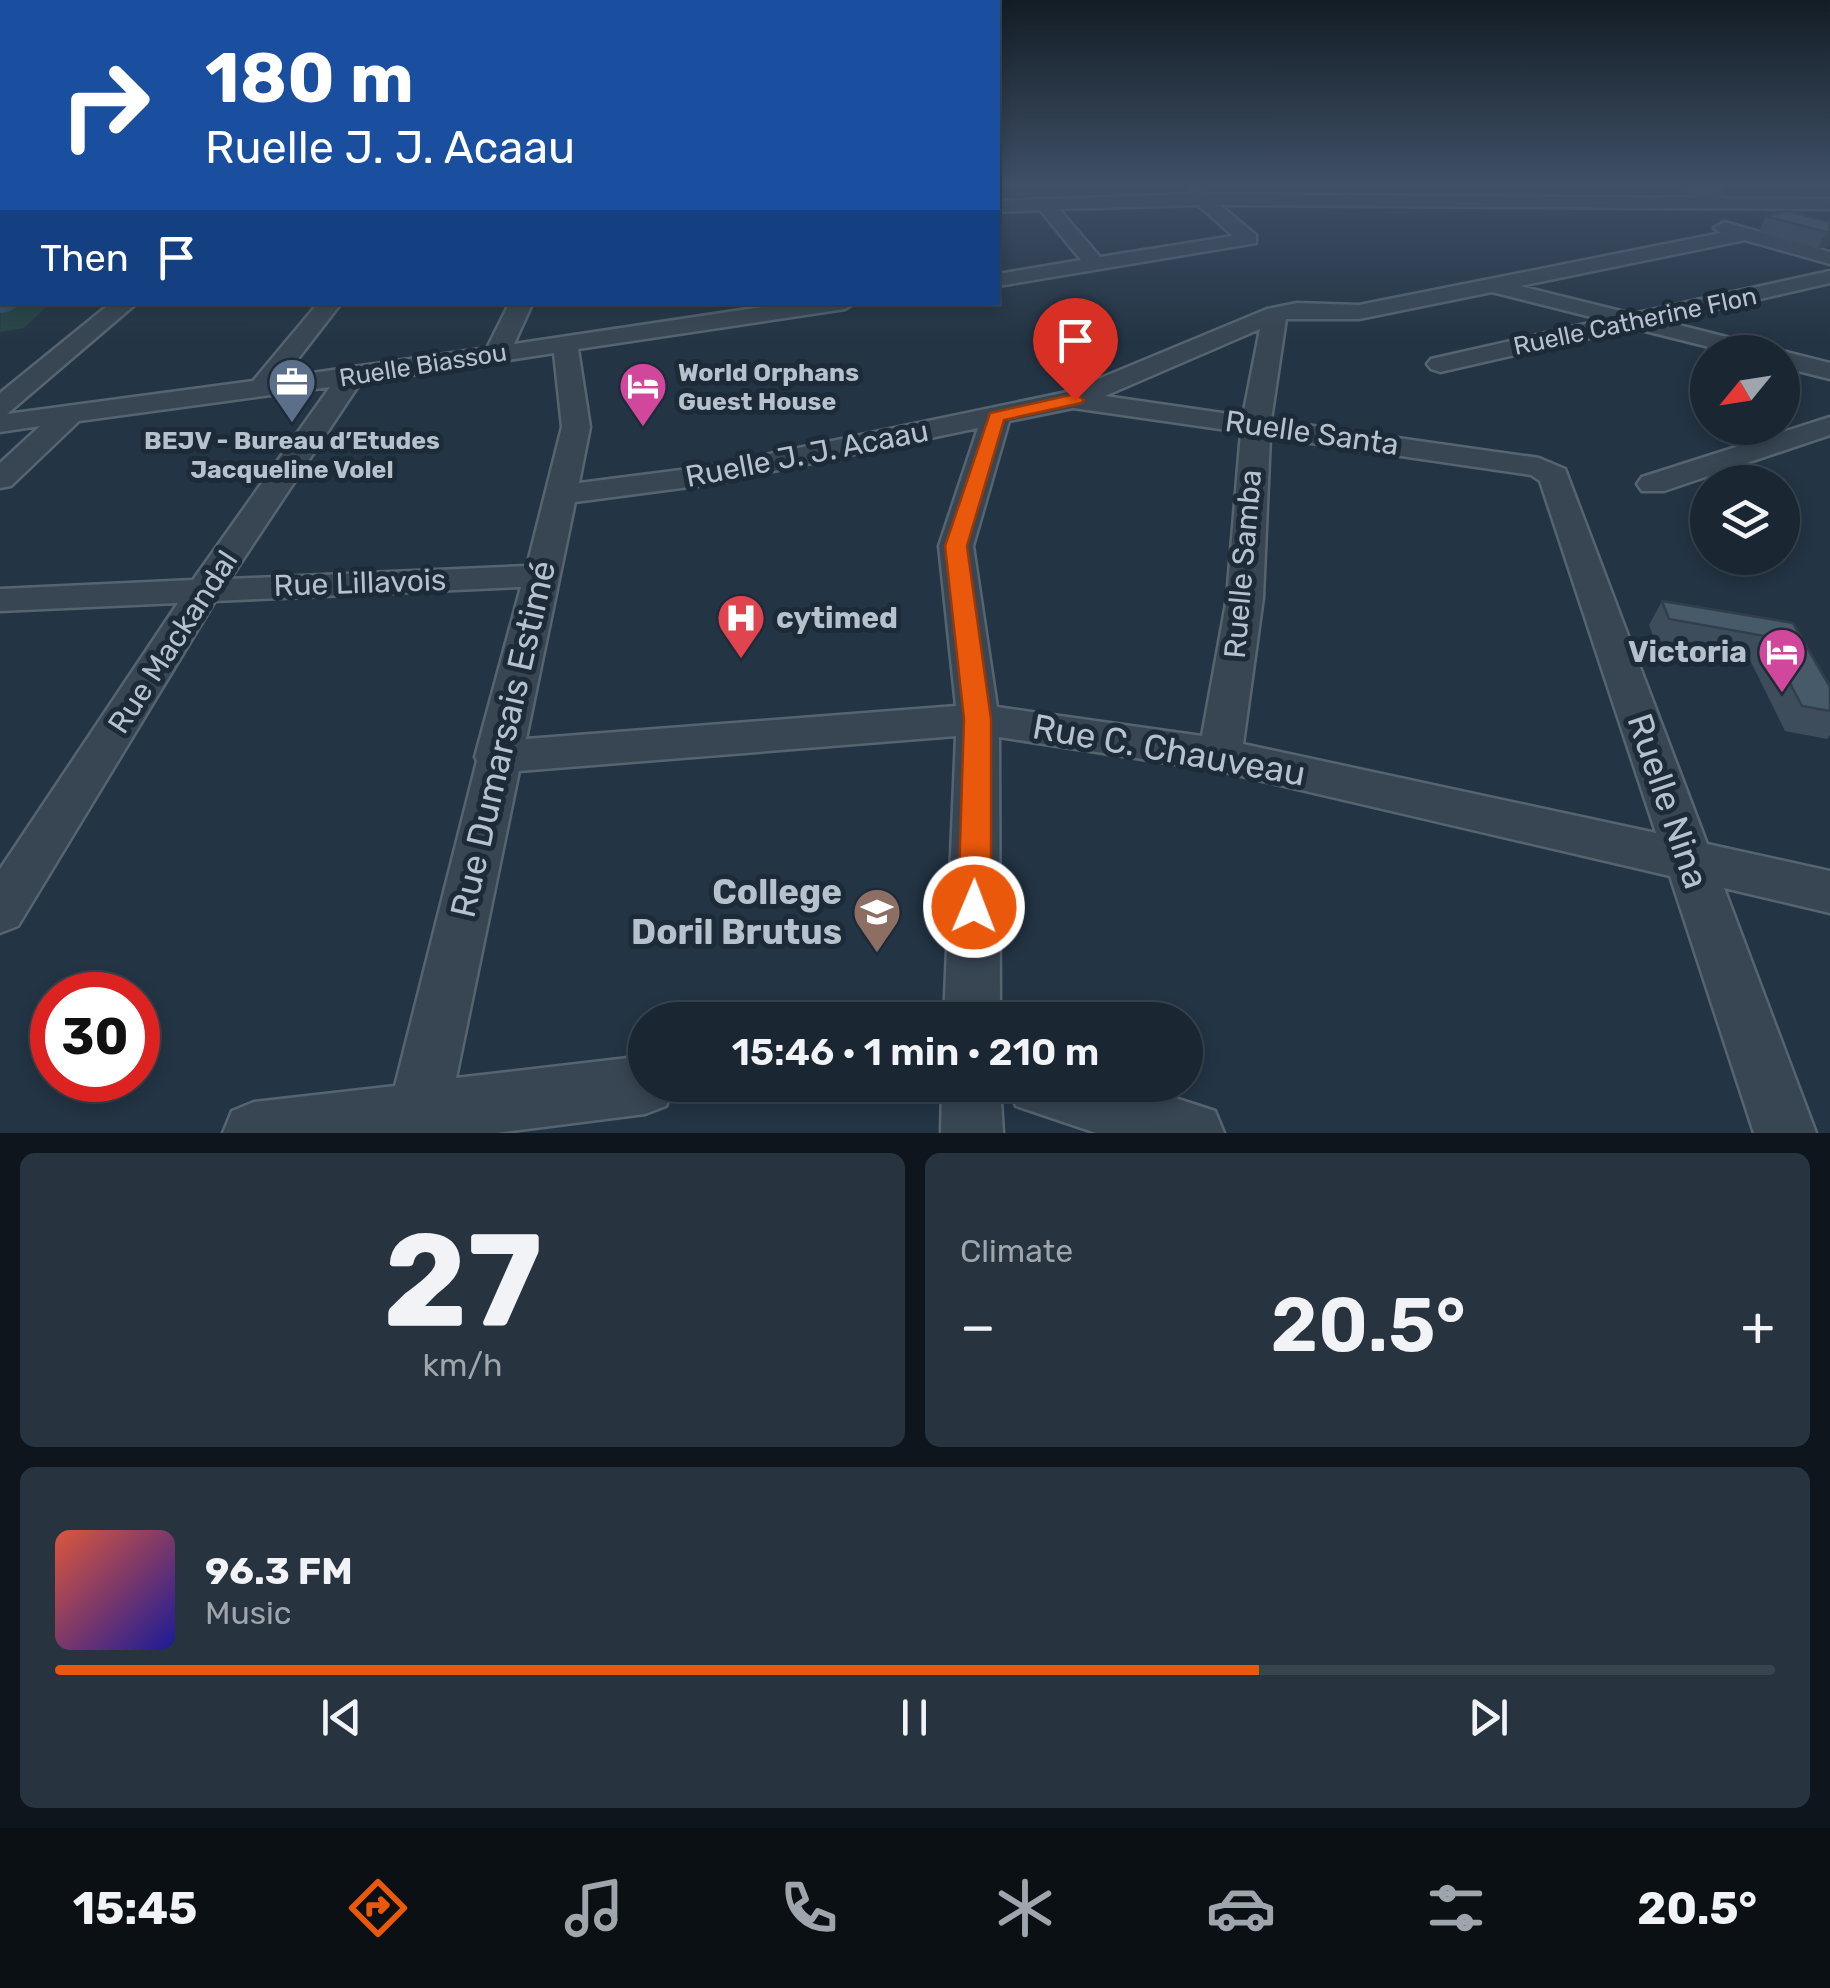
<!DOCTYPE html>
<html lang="en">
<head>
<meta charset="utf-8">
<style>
  :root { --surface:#1a2733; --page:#27333f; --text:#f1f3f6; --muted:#9fa5ac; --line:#38444e; --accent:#ea580c }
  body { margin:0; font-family:Rubik,sans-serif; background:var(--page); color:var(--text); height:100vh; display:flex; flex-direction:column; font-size:38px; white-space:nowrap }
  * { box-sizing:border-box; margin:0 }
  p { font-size:32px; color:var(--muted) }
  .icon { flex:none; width:55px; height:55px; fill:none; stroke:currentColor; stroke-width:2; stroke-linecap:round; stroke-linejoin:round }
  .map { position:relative; height:1133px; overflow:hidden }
  .panel { display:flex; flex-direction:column; gap:20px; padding:20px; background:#0e151c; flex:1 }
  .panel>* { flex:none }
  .top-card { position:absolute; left:0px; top:0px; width:1000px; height:305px; box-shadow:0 5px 15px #0003,0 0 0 2px var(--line); background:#1a4fa0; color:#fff; overflow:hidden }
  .needle { width:65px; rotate:240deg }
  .buttons { position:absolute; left:1690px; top:335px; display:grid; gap:20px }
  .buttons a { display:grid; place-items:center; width:110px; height:110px; border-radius:50%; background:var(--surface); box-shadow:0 5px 15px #0003,0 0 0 2px var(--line); font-size:50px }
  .speed { position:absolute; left:30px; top:972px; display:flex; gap:20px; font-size:50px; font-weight:700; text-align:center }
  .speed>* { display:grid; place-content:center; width:130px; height:130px; border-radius:50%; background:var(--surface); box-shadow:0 5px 15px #0003,0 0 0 2px var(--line); line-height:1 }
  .speed .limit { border:15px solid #d22; background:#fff; color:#111 }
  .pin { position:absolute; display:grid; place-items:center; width:85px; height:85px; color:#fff; margin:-102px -42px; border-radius:50% 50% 50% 0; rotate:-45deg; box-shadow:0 0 10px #0007 }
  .pin .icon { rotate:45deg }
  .me { position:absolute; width:110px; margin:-55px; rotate:1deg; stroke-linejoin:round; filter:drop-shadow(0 0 8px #0008) }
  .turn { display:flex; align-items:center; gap:35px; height:210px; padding:0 40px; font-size:45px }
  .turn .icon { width:130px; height:130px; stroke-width:2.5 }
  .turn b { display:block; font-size:70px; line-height:85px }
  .then { display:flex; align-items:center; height:95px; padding:0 40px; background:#0003; gap:20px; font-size:38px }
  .big { font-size:75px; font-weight:600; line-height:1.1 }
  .panel .tile { flex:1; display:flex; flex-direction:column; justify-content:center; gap:15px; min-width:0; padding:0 35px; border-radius:15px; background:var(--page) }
  .panel .dial { align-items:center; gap:0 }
  .dial b { font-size:130px; line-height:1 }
  .song { display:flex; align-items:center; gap:30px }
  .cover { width:120px; height:120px; border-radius:15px; background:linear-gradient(135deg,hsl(10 70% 55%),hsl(240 70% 35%)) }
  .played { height:10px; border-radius:5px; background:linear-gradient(90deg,var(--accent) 70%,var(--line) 70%) }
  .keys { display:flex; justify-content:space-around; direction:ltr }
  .heat { display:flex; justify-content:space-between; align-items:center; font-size:55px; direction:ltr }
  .panel .tiles { flex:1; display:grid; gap:20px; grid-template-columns:1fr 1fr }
  .tile:last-child { grid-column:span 2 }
  .trip { position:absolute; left:628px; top:1002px; width:575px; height:100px; border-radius:50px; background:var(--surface); box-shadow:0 5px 15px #0003,0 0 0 2px var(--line); font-weight:600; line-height:100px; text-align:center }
  .tabs { display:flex; height:160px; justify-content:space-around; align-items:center; background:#0a1014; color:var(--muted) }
  .tabs .icon { width:70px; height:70px }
  .tabs .current { color:var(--accent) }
  .tabs b { font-size:45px; color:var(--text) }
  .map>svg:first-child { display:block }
  .green { fill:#264445 }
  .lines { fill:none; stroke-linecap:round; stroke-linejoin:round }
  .river { stroke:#36526c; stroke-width:50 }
  .minor-casing { stroke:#566470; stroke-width:5 }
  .minor { fill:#384653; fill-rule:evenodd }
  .wall { fill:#3d4d5b }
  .shaded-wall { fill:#323f4a }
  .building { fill:#475a6a; stroke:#323f4a; stroke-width:2.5 }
  .route { fill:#ea580c; stroke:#983908; stroke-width:2.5 }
  .labels { text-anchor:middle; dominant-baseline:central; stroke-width:10; stroke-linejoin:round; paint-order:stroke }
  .far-street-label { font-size:25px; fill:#b5c1cd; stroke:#1d2b38 }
  .far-poi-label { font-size:25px; font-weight:bold; fill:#b5c1cd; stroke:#1d2b38; text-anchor:start }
  .street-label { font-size:30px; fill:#b5c1cd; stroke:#1d2b38 }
  .poi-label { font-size:30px; font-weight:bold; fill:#b5c1cd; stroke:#1d2b38; text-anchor:start }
  .near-street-label { font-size:35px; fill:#b5c1cd; stroke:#1d2b38 }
  .near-poi-label { font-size:35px; font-weight:bold; fill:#b5c1cd; stroke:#1d2b38; text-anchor:end }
</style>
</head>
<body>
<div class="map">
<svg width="1830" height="1133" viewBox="0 0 1830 1133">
  <rect width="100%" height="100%" fill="#233444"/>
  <path class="green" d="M998,184H1135L1146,192L998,198Z
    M2,288V302L50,303L24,328L0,332Z"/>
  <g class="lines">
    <path class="river" d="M0,288L2,287"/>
    <g class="minor-casing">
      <path id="minor" d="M1197,189L1207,194L1830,199V209L1220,205L1256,235V243L998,286V274L1081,260L1040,210L998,212V201L1188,194ZM1198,205L1233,236L1100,257L1059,209Z
        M1724,222L1830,252V264L1745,240L1520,286L1633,314L1830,271V283L1663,321L1766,347L1769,352H1729L1633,328L1440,372L1431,369L1427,364L1431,359L1603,320L1492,292L1359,319H1286L1271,420L1539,458L1565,469L1707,844L1830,871V913L1724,888L1816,1133H1754L1670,876L1220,771L999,737L1000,1020H944L956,736L519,771L456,1078L645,1056V1085H674L666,1106L645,1114L496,1133H223L232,1111L254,1102L395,1086L477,761L475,757L521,587L215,601L18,926L0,933V869L178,603L0,611V589L193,580L330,387L79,421L11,486L0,488V463L40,426L0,432V393L112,302H138L7,414L253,381L319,302H342L284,377L487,348L510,302H533L514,344L795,302H856L845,309L578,349L590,427L579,483L712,466L1067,392L1267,309L1297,303L1359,305L1721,233L1714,228ZM1260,329L1243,416L1105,396ZM554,353L562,427L527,566L230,579L360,383ZM1073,408L1241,432L1227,598L1202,736L997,707L973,546L1009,421ZM978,428L939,546L956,706L526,739L575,502L712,484ZM1270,437L1531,475L1540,481L1656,833L1243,744L1263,598Z
        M0,241H2V253H0Z
        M1782,351L1830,363V379L1782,367V352H1777Z
        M1830,417V435L1664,491H1642L1637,484L1642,477Z
        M942,1085H1000L1003,1133H941Z
        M1008,1085H1135L1215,1111L1224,1133H1096L1016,1106Z"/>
    </g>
    <use href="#minor" class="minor"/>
  </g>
  <path class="wall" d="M1677,184H1724L1726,185L1720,200L1699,199L1675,187Z
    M1766,216L1830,222V245L1818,249L1759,232Z
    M1662,601L1793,623L1830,687V735L1827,739L1785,731L1750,660L1656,643L1649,625Z"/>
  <path class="shaded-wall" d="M1830,231V245L1818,249L1826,232Z"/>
  <path class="building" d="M1788,211L1830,222V231L1826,232L1766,216Z
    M1662,601L1793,623L1830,687V711L1802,706L1765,636L1669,619Z"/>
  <linearGradient id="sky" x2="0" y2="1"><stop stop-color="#131d25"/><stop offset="0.54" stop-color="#3f5067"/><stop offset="1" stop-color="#3f5067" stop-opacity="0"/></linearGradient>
  <rect width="1830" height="342" fill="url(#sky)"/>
  <path class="route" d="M1075,394L1084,400L1081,403L1004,420L967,546L991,719V907L986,917L974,921L963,917L958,907L964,719L945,546L990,413Z"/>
  <defs>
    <g id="office-pin" transform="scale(2.5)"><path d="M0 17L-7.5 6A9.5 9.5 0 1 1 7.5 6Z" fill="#5c6f8a" stroke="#1d2b38"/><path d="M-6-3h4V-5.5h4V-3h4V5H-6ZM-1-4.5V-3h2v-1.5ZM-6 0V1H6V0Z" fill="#fff"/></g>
    <g id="hotel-pin" transform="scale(2.5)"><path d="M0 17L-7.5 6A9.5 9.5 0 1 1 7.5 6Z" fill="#d1479c" stroke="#1d2b38"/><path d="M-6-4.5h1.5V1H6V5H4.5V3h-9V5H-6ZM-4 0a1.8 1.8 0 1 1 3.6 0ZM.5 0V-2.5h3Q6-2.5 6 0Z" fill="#fff"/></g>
    <g id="hospital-pin" transform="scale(2.5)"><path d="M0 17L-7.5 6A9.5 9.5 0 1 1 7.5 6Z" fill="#e0444e" stroke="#1d2b38"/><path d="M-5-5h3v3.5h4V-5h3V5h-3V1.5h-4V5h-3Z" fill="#fff"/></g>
    <g id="school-pin" transform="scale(2.5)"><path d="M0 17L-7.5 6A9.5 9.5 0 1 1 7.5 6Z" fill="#8d6e63" stroke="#1d2b38"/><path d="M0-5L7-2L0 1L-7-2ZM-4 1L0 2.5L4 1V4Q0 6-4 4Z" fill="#fff"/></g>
  </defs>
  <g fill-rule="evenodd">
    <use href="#office-pin" x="292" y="382"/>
    <use href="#hotel-pin" x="643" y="386"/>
    <use href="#hospital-pin" x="741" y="618"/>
    <use href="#hotel-pin" x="1782" y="652"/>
    <use href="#school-pin" x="877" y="912"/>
  </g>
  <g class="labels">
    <g class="far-street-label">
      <text transform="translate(1635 321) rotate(-12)">Ruelle Catherine Flon</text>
      <text transform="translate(423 365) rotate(-9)">Ruelle Biassou</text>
    </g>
    <g class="far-poi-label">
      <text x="678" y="372">World Orphans<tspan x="678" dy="29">Guest House</tspan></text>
      <text x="292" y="440" text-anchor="middle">BEJV - Bureau d’Etudes<tspan x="292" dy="29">Jacqueline Volel</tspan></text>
    </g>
    <g class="street-label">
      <text transform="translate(1312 433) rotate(8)">Ruelle Santa</text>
      <text transform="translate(807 454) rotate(-11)">Ruelle J. J. Acaau</text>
      <text transform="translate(1243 564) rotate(-85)">Ruelle Samba</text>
      <text transform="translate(360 583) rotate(-2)">Rue Lillavois</text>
      <text transform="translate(173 642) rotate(-57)">Rue Mackandal</text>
    </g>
    <g class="poi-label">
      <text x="776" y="618">cytimed</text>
      <text x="1747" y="652" text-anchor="end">Victoria</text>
    </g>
    <g class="near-street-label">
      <text transform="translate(503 739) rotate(-77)">Rue Dumarsais Estimé</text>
      <text transform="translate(1169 750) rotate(10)">Rue C. Chauveau</text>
      <text transform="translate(1668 801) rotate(71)">Ruelle Nina</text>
    </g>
    <g class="near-poi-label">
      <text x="842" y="892">College<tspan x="842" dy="40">Doril Brutus</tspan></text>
    </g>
  </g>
</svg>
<div class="buttons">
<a><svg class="needle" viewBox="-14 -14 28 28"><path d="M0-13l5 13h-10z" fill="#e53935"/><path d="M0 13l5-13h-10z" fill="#9fa5ac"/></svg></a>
<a><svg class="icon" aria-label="layers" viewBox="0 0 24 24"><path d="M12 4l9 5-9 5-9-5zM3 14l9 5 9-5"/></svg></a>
</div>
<div class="speed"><div class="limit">30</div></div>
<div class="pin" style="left:1075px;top:400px;background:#d93025"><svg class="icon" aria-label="arrive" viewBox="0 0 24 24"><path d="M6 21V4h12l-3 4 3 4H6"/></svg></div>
<svg class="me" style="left:974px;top:907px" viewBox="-20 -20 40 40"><circle r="17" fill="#ea580c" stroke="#fff" stroke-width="3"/><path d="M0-11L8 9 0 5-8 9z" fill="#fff"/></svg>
<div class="trip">15:46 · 1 min · 210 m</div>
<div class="top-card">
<div class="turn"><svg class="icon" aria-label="right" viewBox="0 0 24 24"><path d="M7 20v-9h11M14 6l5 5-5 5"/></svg><div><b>180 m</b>Ruelle J. J. Acaau</div></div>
<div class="then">Then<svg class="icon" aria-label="arrive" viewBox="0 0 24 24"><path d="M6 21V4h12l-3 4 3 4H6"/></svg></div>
</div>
</div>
<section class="panel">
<div class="tiles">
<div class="tile dial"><b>27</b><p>km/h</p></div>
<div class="tile"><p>Climate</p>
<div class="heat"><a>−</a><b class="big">20.5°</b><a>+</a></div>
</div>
<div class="tile">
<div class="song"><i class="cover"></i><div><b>96.3 FM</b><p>Music</p></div></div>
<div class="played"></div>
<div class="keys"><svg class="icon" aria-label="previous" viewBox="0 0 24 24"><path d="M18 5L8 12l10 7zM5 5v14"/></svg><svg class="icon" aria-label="pause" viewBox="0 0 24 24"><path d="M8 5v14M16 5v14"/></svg><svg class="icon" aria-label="next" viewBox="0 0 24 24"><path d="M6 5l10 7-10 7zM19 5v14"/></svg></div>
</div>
</div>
</section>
<nav class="tabs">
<b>15:45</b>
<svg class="icon current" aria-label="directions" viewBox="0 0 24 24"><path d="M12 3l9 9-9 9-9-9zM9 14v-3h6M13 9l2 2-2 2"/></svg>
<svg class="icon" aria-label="music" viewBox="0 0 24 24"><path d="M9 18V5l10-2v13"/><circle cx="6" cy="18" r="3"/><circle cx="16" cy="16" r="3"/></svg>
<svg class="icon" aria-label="phone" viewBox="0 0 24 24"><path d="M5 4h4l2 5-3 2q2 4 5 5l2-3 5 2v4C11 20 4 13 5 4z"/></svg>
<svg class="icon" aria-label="climate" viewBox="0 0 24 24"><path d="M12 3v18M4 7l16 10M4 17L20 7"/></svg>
<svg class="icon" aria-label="car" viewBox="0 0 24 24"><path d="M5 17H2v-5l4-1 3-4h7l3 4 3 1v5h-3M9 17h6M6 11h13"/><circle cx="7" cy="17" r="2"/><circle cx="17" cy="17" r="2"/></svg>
<svg class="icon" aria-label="filters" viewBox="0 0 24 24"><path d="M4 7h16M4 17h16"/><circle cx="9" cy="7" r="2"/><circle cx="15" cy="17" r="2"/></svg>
<b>20.5°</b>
</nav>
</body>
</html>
